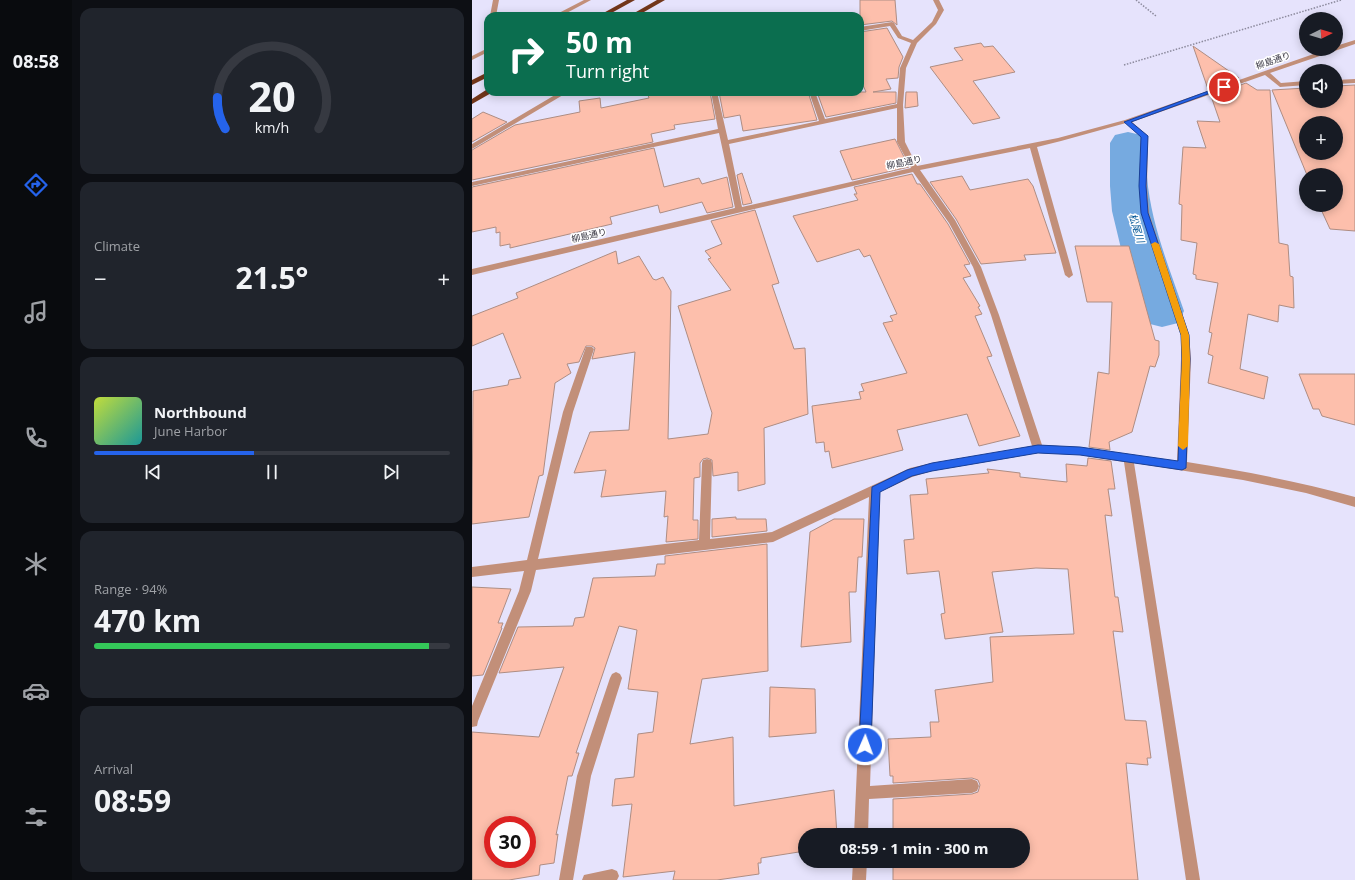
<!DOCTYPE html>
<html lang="en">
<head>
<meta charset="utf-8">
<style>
  :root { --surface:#171b24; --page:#20242c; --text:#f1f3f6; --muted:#9ea1a6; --line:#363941; --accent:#2563eb }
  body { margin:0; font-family:"Open Sans","Noto Sans JP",sans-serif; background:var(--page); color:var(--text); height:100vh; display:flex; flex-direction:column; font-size:15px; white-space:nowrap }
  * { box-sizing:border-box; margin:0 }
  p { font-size:13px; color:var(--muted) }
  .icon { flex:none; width:22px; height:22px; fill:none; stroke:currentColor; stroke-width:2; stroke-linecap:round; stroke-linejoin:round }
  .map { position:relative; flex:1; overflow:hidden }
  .panel { display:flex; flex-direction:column; gap:8px; padding:8px; background:#0d0f14; width:400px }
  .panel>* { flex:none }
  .banner { position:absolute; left:12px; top:12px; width:380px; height:84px; border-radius:12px; box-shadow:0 2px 10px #0003; background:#0b6e4f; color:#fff; overflow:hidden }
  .needle { width:26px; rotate:85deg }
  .fabs { position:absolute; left:827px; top:12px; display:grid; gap:8px }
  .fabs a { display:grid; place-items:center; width:44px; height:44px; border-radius:50%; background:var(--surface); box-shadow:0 2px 10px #0003; font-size:20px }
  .speed { position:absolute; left:12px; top:816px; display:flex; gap:8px; font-size:20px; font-weight:700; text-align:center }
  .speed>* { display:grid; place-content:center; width:52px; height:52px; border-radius:50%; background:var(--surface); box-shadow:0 2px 10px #0003; line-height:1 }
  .speed .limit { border:6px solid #d22; background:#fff; color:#111 }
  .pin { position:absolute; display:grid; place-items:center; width:34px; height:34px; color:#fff; margin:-17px; border:2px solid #fff; border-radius:50%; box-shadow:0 1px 4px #0007 }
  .me { position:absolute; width:44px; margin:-22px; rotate:2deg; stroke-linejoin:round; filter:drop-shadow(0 0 3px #0008) }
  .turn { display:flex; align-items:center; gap:14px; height:84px; padding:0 16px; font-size:18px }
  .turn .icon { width:52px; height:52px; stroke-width:2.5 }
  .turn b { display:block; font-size:28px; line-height:34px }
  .big { font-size:30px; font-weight:700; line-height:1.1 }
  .panel .card { flex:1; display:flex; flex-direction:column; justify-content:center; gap:6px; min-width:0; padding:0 14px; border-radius:12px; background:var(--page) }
  .panel .dial { align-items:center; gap:0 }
  .dial svg { height:104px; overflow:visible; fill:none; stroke:var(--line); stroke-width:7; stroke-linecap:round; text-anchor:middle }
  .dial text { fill:var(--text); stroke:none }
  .song { display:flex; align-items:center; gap:12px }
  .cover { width:48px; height:48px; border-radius:6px; background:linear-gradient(135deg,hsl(70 70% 55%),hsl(180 70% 35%)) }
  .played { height:4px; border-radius:2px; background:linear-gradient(90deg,var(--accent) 45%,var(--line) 45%) }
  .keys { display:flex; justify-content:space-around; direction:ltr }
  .heat { display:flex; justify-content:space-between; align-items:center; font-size:22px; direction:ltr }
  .charge { height:6px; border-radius:3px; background:linear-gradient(90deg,#34c759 94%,var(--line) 0) }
  .trip { position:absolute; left:326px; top:828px; width:232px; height:40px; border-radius:20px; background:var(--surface); box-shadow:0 2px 10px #0003; font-weight:700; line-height:40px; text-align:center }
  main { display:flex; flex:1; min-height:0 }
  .menu { display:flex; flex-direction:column; width:72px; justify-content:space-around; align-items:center; background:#090b0e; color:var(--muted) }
  .menu .icon { width:28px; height:28px }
  .menu .selected { color:var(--accent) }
  .menu b { font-size:18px; color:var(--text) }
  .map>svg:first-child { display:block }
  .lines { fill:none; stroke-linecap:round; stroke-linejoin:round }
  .river { fill:#76aae0; fill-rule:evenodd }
  .building { fill:#fdbfac; stroke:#ae8d83; fill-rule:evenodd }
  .path { stroke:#8d8b9e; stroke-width:1.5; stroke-dasharray:1.5 1.5; stroke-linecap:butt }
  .minor { fill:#c28f79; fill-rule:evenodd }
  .highway { fill:#72361a; fill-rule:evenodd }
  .route { fill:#2563eb; stroke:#184099 }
  .slow { fill:#f59e0b }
  .labels { text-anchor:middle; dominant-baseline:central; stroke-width:3; stroke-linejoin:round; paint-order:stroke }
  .far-street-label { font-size:9px; fill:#383643; stroke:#fff }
  .far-water-label { font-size:10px; font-style:italic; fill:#045797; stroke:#fff }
</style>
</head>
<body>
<main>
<nav class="menu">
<b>08:58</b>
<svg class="icon selected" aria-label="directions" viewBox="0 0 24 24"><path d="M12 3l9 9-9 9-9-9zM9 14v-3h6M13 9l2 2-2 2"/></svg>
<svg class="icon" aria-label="music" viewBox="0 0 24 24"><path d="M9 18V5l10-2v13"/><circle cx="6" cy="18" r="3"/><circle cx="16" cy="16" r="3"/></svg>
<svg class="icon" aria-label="phone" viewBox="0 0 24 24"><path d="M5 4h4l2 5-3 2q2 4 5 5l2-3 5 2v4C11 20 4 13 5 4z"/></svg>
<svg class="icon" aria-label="climate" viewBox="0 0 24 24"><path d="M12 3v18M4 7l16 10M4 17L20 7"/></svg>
<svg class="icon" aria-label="car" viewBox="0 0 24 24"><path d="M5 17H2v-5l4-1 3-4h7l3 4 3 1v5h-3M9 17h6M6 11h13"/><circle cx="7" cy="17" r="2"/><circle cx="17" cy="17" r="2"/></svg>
<svg class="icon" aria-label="filters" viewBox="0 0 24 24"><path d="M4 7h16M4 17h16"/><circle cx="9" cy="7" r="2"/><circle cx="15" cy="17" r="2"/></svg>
</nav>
<section class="panel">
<div class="card dial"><svg viewBox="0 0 100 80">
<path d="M14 69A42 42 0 1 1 86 69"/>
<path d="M14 69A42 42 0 0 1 8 45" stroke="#2563eb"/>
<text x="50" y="56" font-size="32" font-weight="700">20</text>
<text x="50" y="72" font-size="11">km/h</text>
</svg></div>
<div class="card"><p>Climate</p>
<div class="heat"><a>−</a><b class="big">21.5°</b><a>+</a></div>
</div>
<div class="card">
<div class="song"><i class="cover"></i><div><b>Northbound</b><p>June Harbor</p></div></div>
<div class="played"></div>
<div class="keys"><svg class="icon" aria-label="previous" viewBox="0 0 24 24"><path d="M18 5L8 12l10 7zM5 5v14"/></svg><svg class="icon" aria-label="pause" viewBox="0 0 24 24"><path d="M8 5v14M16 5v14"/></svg><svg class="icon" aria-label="next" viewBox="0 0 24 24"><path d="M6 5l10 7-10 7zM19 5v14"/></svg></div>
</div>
<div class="card"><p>Range · 94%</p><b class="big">470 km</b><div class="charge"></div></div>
<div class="card"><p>Arrival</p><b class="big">08:59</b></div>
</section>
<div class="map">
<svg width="883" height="880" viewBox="0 0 883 880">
  <rect width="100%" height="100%" fill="#e6e3fc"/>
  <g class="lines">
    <path class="river" d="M656,132L669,135C677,147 674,163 675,177C679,224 697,267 712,311L706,323L690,327L674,323L668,311L652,261L640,211L638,186V143L643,135Z"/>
  </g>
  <path class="building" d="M388,0H423L425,25L420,21L388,25Z
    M415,28L431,57L427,67L426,78L414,79L419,89L401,92H424V103L354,117L345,92H394L390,83L388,84V32Z
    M509,43L512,47L521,46L543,72L501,81L528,118L501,124L458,67L491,60L482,48Z
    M721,46L767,78L736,89Z
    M774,83L785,90H798L807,243L816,245L818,276L821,277L822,308L807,305L806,322L776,314L768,369L796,377L792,399L736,383L741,356L736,354L740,333L737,332L746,283L724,279V275L721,274L725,243L709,240L710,205L707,204L711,147L734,148L725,121L748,122L739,96Z
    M883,85V231L858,229L847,205H864V175H835L800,90L834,88V101H864V86ZM834,123H864V153H834Z
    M175,92H238L243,119L202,125L203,129L179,134L181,142L0,180V150L43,125L108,112L107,101L128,98L129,108L177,98Z
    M247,92H336L345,120L271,131L268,115L252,118Z
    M434,92H445L446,106L433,108Z
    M11,112L35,122L0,142V119Z
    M423,139L437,167L380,180L368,151Z
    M182,148L192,187L227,178L230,184L255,177L261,207L235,213L230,202L188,213L186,205L138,217L140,224L38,248V244L28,246V232L24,233V227L0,232V187Z
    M270,173L280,203L271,205L265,175Z
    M440,174L445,184H448L476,224L498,264L492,265L499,276L491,278L508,306L506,307L510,314L503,316L520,356L515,357L548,436L507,446L495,414L425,430L431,450L360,468L357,451L353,452L352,442L344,443L340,406L389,399L387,392L392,391L389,384L435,373L411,323L421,321L418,316L425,314L398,255L392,257L387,249L345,262L321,216L386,200L382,194H385L382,187Z
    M490,176L498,190L556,179L561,186L584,253L552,255L554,260L509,264L484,219L458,182Z
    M283,210L307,283L300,285L322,349L333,348L336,414L292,428L293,484L266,491V472L241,476L240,460L235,458L231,459L228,463V477L222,478L221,520H226V539L194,542L196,516L192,517L194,491L129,497L134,470L102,473L118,432L157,430L163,352L120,359L123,348L120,346H114L107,362L95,364L99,373L83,383L71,475L67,476L57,517L0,524L1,391L36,385L37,380L49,378L31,333L0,346V316L46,298L44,293L144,251L146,264L167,256L181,279L184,280L191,277L199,291L196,439L236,434L240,413L206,306L259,290L236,259L239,258L233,251L250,244L239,221Z
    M603,246H657L683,340L687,341V355L683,367L678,366L660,432L637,442L638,450L617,447L626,372L637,374L640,302H615Z
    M827,374H883V425L850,416L847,409H841Z
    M616,458L639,461L643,489H636L640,516L633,515L643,597H646L651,632L641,631L653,720L674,721L679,758H675L676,765L654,763L666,880H421V861H551V835H421V799L500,794L506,792L508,785L506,780L500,778L421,783V776H418L416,739L459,737L458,722H467L463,690L521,682L518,637L602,634L596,569L564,568L520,572L531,632L473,639L469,614L473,613L467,571L435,574L432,540L442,539L438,495L456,494L454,479L517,473L515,469L548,473V477L595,482L594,464L615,466Z
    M264,517V519H294L295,531L240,537V519Z
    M362,519H392L390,557H386L384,592H377L379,642L329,647L338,532Z
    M295,544L296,671L230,679L218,744L261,737L262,806L362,790L365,835H333V851L289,858V863H286L287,874L245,880H201L203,871L151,877L160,804L140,806L143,779L162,777L166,734L181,732L186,692L156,689L165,630L147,626L104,753H107L100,776H96L84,835L86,834L82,863L68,865L67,875L37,880H0V732L67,737L92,667L27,673L46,627L101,626L103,618L112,617L121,578L183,576L185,564H193V556ZM21,825H55V859H21Z
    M0,587L39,589L26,623H31L29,628H30L11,675L0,676Z
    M298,687L343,689L344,733L297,737Z"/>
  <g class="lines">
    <path class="path" d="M664,0L684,16
      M652,65L869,0"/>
    <path class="minor" d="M21,0H27L24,16H18Z
      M112,0H119L89,16H81Z
      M461,0H467L472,10L464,24L445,43L434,68L431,105L433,142L445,166L586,138L653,120L856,49H864V46L883,40V44L798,73L809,83L834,81V85L808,87L793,75L660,122L676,136L675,186L677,213L717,335L719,359L715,462C772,471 828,482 883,497V507L834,493L771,480L662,463L728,880H714L652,462L608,455L566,453L460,471L440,477L408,492L398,786L500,779L505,781L507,786L505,791L500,793L397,799L396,835H382L397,497L301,542L64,570L59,591L6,721L5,726L0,727V706L47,591L52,571L0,577V567L55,560L91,412L114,347H120L122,349L101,412L66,559L227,540L230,463L231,460L235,459L239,460L240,463L238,539L300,532L438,468L460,463L560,446L519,315L501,267L477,223L441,172L0,275V269L263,208L247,133L0,186V182L246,129L239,92H245L256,140L347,121L337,92H343L353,119L425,104L428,68L439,43L426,38L418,26L388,31V27L420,22L422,23L430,36L441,40L460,22L466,10ZM425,108V142L439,168L270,207L257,144ZM654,123L669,137L667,186L669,213L709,335V359L705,461L608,447L570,445L527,315L509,267L483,220L448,170L558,148L593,275L597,278L601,275L565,147L589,141Z
      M16,48V52L0,60V56Z
      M883,79V83L864,84V80Z
      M88,92H96L0,149V144Z
      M144,672L148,674L150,678L119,776L101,880H87L105,776L138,678L140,674Z
      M381,861H395L394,880H380Z
      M140,869L145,871L147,876L145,880H110L112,875Z"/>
    <path class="highway" d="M155,0H163L134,16H126Z
      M185,0H193L165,16H157Z
      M16,72V77L0,85V80Z
      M14,90L21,92L0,104V99Z"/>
  </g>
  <path class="route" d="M750,86L755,87L659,122L676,136L674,186L676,213L717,335L718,359L714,468L710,470L608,455L566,453L460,471L440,476L408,492L399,745L397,749L393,751L389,749L387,745L400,487L435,470L460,463L566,445L608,447L706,461L710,359L709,335L669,213L667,186L669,137L652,122Z"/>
  <path class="slow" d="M683,242L687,244L717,335L718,359L716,446L711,450L706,446L710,359L709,335L679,244Z"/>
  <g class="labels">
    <g class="far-street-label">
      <text transform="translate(801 60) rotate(-19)">柳島通り</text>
      <text transform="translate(432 162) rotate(-12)">柳島通り</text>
      <text transform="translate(117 235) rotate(-13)">柳島通り</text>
    </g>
    <g class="far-water-label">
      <text transform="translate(665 228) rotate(73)">松尾川</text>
    </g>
  </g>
</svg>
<div class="fabs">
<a><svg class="needle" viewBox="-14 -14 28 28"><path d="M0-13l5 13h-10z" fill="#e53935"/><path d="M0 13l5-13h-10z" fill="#9ea1a6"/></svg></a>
<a><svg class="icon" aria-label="sound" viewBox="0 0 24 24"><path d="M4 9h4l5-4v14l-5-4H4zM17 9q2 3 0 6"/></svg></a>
<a>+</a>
<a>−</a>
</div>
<div class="speed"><div class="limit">30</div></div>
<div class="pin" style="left:752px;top:87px;background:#d93025"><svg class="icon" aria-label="arrive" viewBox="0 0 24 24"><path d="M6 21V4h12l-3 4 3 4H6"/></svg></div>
<svg class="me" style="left:393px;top:745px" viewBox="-20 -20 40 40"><circle r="17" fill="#2563eb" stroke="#fff" stroke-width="3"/><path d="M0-11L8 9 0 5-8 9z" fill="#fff"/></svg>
<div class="trip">08:59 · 1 min · 300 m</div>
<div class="banner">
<div class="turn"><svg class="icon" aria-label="right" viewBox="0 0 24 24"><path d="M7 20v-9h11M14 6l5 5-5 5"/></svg><div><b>50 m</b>Turn right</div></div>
</div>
</div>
</main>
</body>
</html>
